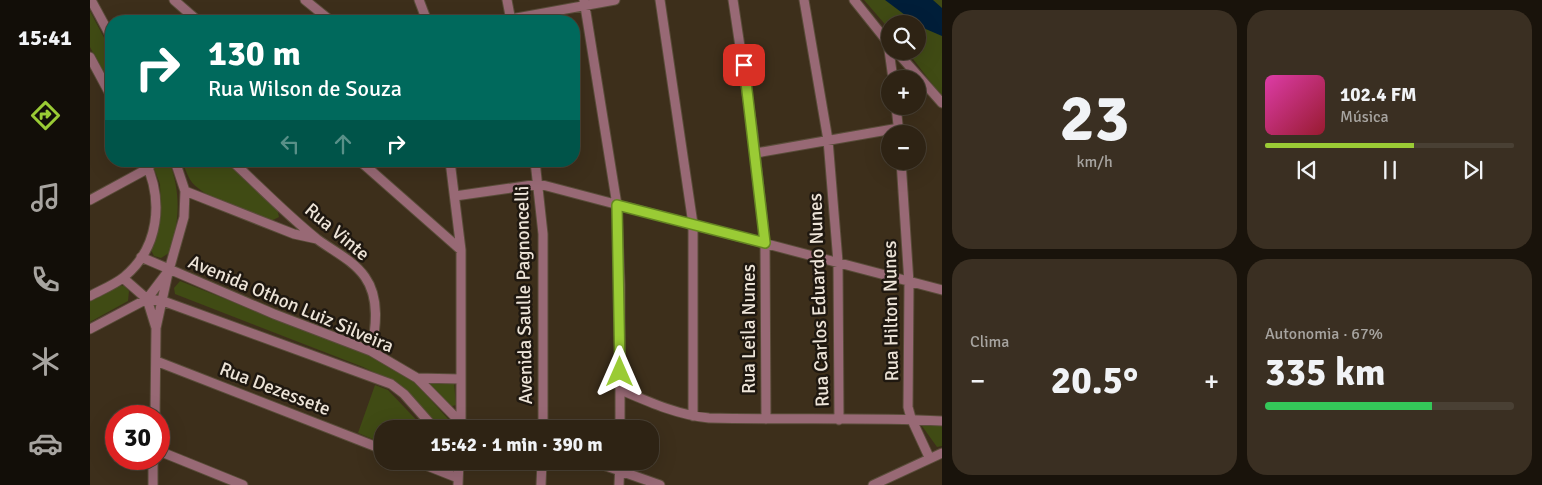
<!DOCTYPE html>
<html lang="pt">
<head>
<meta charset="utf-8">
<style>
  :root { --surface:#2e2314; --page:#3a2f22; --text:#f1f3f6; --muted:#a7a4a0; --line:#494034; --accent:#9acb35 }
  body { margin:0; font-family:Signika,sans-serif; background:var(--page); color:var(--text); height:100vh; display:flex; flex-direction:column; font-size:19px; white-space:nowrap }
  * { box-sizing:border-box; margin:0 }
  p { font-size:16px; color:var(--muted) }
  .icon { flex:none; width:28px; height:28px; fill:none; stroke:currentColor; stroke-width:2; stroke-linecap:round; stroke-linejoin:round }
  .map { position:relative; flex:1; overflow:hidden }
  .sheet { display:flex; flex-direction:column; gap:10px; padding:10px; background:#19130b; width:600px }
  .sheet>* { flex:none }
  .hud { position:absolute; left:15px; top:15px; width:475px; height:152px; border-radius:20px; box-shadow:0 5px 20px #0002,0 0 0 1px var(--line); background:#00695c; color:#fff; overflow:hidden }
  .tools { position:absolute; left:791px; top:15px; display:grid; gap:10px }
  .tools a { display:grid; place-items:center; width:45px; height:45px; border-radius:50%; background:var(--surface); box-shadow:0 5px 20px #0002,0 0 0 1px var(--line); font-size:25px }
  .speed { position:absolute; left:15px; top:405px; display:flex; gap:10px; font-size:25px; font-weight:700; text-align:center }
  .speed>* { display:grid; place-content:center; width:65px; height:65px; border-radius:50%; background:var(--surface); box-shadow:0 5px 20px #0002,0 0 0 1px var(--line); line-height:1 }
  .speed .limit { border:8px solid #d22; background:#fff; color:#111 }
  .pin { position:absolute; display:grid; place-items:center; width:42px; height:42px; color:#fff; margin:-21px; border-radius:10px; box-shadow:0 2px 8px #0006 }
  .me { position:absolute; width:55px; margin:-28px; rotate:0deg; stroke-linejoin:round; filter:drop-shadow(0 0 4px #0008) }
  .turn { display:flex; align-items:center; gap:18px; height:105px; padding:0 20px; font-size:22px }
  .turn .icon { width:65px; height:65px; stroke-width:2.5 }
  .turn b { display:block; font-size:35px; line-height:42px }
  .lanes { display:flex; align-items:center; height:48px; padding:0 20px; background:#0003; justify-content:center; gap:25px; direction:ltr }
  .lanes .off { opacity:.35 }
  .big { font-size:38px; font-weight:800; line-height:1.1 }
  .sheet .widget { flex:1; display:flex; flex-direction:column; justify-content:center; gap:8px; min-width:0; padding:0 18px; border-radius:20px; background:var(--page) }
  .sheet .dial { align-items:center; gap:0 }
  .dial b { font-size:65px; line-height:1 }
  .song { display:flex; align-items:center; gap:15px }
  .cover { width:60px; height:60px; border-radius:8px; background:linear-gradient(135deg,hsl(320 70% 55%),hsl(350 70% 35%)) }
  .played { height:5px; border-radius:2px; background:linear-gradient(90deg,var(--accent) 60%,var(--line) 60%) }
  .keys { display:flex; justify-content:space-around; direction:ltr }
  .heat { display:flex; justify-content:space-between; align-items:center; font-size:28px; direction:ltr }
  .charge { height:8px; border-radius:4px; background:linear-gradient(90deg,#34c759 67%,var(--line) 0) }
  .sheet .tiles { flex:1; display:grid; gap:10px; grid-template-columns:repeat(2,1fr) }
  .trip { position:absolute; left:284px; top:420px; width:285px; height:50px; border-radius:20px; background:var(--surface); box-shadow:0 5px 20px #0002,0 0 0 1px var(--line); font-weight:800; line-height:50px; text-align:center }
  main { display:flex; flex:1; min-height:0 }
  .tab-bar { display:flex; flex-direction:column; width:90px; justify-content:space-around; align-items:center; background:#120e08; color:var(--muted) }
  .tab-bar .icon { width:35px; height:35px }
  .tab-bar .active { color:var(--accent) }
  .tab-bar b { font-size:22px; color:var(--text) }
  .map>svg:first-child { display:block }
  .green { fill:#404b14 }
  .water { fill:#001e39 }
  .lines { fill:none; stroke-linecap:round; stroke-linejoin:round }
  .street-casing { stroke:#594c39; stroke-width:11 }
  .street { stroke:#986975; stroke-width:9 }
  .route-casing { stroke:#648422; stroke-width:12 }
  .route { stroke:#9acb35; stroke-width:9 }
  .labels { text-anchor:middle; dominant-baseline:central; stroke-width:5; stroke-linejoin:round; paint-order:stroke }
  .street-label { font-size:19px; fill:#ede4d8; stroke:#1f1810 }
</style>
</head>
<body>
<main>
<nav class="tab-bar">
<b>15:41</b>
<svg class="icon active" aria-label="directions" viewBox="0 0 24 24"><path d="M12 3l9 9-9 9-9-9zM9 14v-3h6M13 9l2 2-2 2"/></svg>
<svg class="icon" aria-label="music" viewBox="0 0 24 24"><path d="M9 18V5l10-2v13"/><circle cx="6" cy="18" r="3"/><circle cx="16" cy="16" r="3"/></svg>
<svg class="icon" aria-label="phone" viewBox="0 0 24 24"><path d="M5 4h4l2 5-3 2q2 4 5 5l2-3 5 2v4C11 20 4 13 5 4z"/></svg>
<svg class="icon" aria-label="climate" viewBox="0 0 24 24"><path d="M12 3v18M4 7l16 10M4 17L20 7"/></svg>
<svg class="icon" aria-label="car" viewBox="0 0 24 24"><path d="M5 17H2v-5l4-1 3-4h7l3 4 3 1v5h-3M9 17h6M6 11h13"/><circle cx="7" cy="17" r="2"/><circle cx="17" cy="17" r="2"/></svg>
</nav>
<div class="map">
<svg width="852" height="485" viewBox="0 0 852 485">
  <rect width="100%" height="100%" fill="#3d2f1b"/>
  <path class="green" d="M774,0H852V97L817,51H828V24H800V30Z
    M0,11L21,51V87L0,47Z
    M61,161H79C91,192 90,222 79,253L71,258L64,256L61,250L71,211L70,184Z
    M92,161H135L187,208L189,217L181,221C160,212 125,203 108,188C99,182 96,171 92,161Z
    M90,281L278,355L308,370L324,381L367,429H349L302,381L273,367L85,294L84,288Z
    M27,285L34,286L39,291L38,301L0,322V300Z
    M341,382L364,383L366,405L359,407L339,385Z
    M285,385L298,390L335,429H292V443L268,433Z
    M832,426H852V446L847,447Z"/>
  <path class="water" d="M795,0H843L852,8V36L831,27Z"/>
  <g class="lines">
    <g class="street-casing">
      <path id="street" d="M1,0L21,37
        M84,0L108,21
        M215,0L241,21
        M329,0L337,21
        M417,0L421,21
        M494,0L527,205L530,285V429
        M570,0L603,224V416
        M643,0L663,133L675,243L676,419
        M714,0L738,140L748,262L749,420
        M764,0L800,45
        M421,19L525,0
        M798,43L803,79
        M806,51L852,103
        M0,57L21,96
        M806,106L809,134
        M666,153L809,128
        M142,161C170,187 197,215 227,239C243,251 263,260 275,277C290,298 286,328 281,351
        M270,161L371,250
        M360,161L371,250V428
        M445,161L453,234V429
        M811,161L819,283L818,407L821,418L839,457
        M95,191L204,234L227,239
        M365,196L449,184L852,290
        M0,200L59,168
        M51,257L184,314L281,351L327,378L377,429
        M33,278L57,299L73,301L301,384L314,394L345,429
        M0,296C11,290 24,285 34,277C69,248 74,201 55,161
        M57,299L66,328
        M0,329L57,299L79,270L94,217L95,191L85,161
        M66,361L292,449
        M327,378L370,379
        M531,390C559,402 588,415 619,418C697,420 775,417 852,421
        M65,416L66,328L78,273
        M69,451L153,485
        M325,461L368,478
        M502,461L570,485
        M63,485V459
        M368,485L369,461
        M451,485L452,461
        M529,485L530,461
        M783,485L852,453"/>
    </g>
    <use href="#street" class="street"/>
  </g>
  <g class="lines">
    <g class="route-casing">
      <path id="route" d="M530,372L527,205L675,243L654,65"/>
    </g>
    <use href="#route" class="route"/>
  </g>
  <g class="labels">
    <g class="street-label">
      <text transform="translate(247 232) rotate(40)">Rua Vinte</text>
      <text transform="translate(434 295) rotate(-91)">Avenida Saulle Pagnoncelli</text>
      <text transform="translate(729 300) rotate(-92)">Rua Carlos Eduardo Nunes</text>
      <text transform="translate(201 304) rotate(23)">Avenida Othon Luiz Silveira</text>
      <text transform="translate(801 311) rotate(-91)">Rua Hilton Nunes</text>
      <text transform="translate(659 329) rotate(-90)">Rua Leila Nunes</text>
      <text transform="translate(185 389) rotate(21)">Rua Dezessete</text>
    </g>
  </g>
</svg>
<div class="tools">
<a><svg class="icon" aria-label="search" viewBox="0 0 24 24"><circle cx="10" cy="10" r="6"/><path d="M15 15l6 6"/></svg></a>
<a>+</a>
<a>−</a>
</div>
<div class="speed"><div class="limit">30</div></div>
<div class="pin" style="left:654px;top:65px;background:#d93025"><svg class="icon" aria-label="arrive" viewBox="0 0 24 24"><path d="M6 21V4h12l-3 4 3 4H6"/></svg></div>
<svg class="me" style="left:530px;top:372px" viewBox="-20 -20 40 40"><path d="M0-17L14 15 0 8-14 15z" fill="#9acb35" stroke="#fff" stroke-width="4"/></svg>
<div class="trip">15:42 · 1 min · 390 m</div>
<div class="hud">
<div class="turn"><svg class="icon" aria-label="right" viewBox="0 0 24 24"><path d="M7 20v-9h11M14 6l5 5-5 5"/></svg><div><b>130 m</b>Rua Wilson de Souza</div></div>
<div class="lanes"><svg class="icon off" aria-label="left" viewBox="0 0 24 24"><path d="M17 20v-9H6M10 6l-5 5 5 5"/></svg><svg class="icon off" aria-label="ahead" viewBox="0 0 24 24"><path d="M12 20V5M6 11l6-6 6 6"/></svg><svg class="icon" aria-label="right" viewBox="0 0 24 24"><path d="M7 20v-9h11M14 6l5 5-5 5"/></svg></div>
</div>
</div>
<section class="sheet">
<div class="tiles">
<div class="widget dial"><b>23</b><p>km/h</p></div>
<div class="widget">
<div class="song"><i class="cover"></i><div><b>102.4 FM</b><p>Música</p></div></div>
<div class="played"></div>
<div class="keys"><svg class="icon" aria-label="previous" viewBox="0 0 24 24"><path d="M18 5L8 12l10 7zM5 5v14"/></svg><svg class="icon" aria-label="pause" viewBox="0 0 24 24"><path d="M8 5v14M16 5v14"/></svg><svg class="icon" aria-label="next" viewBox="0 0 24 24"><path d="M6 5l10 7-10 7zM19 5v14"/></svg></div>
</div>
<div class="widget"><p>Clima</p>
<div class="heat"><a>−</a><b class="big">20.5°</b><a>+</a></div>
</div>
<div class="widget"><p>Autonomia · 67%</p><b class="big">335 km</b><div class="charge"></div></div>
</div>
</section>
</main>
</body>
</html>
